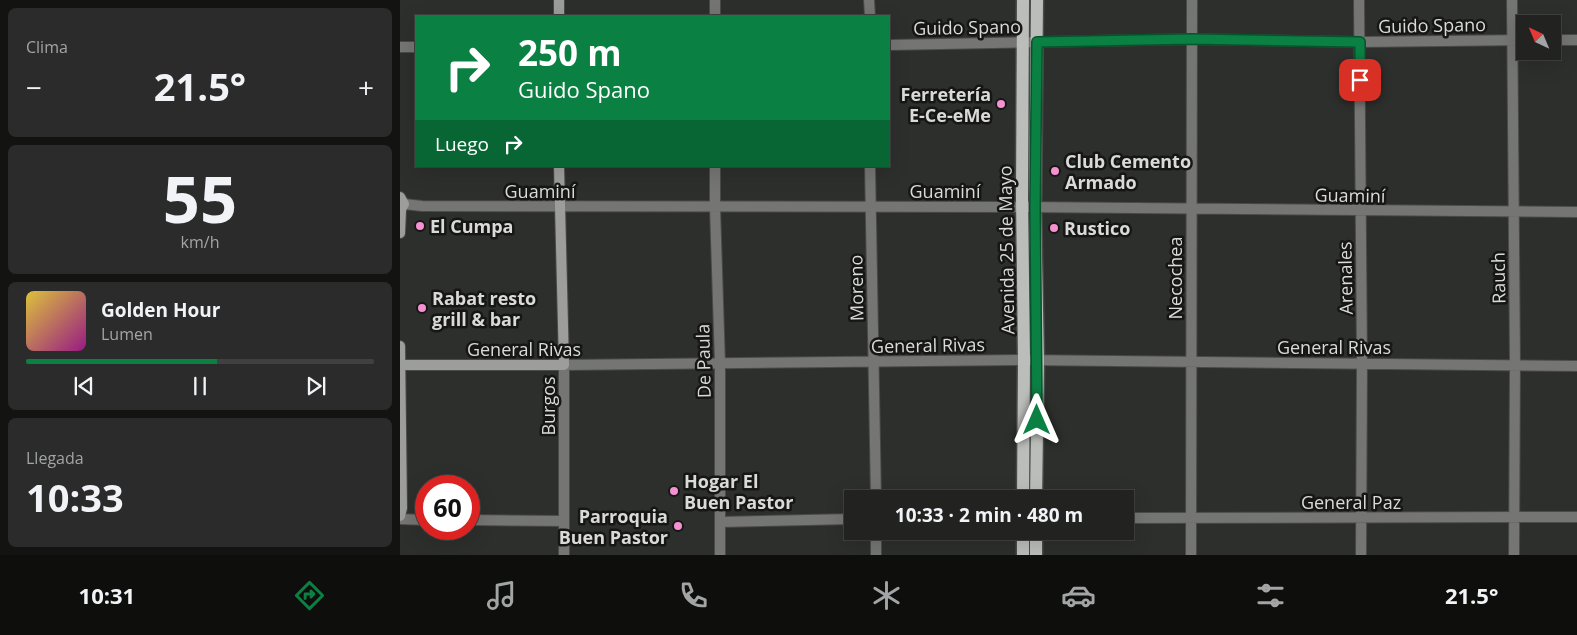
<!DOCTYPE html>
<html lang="es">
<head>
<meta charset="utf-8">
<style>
  :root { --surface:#222321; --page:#2a2b2a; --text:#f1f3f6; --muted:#a2a4a5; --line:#3f403f; --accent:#0b8043 }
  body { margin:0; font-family:"Open Sans",sans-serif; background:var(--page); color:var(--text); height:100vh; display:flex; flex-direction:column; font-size:19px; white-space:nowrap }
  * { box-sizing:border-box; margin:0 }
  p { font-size:16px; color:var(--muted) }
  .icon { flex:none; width:28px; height:28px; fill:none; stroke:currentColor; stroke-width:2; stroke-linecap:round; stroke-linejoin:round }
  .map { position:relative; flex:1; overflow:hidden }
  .panel { display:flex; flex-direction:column; gap:8px; padding:8px; background:#131312; width:400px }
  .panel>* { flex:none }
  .banner { position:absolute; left:15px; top:15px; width:475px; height:152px; border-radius:0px; box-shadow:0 5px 20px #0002,0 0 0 1px var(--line); background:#0b8043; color:#fff; overflow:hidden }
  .needle { width:32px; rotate:316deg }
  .fabs { position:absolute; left:1116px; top:15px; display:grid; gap:10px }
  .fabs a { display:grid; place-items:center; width:45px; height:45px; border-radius:0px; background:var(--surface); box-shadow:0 5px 20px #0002,0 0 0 1px var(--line); font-size:25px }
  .speed { position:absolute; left:15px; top:475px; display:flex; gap:10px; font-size:25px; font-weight:700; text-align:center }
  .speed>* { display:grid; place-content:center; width:65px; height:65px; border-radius:50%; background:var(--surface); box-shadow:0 5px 20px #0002,0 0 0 1px var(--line); line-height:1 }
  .speed .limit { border:8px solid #d22; background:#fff; color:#111 }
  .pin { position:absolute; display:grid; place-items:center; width:42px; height:42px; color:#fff; margin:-21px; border-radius:10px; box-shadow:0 2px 8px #0006 }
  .me { position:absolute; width:55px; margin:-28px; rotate:0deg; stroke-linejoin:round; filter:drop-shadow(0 0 4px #0008) }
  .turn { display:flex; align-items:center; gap:18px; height:105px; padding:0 20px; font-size:22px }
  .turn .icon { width:65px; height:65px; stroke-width:2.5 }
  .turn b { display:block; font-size:35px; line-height:42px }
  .then { display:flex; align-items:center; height:48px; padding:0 20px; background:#0003; gap:10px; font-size:19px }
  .big { font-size:38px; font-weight:700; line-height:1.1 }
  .panel .widget { flex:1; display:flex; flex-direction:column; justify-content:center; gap:8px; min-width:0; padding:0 18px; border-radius:8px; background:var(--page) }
  .panel .dial { align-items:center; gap:0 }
  .dial b { font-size:65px; line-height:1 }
  .song { display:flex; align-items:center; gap:15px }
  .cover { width:60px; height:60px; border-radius:8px; background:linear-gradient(135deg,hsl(50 70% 55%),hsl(310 70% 35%)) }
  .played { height:5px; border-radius:2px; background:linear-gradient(90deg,var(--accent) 55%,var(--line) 55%) }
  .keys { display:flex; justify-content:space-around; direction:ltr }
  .heat { display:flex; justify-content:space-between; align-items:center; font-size:28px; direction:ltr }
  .trip { position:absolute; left:444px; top:490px; width:290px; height:50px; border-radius:0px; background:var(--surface); box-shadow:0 5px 20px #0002,0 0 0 1px var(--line); font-weight:700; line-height:50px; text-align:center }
  .menu { display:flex; height:80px; justify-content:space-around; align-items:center; background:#0e0e0d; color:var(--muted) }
  .menu .icon { width:35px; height:35px }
  .menu .on { color:var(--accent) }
  .menu b { font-size:22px; color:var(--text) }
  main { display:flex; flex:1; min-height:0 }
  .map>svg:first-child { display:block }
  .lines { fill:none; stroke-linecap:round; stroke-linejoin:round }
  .minor-casing { stroke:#494b48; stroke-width:12 }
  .secondary-casing { stroke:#494b48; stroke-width:12 }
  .primary-casing { stroke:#494b48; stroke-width:15 }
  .minor { stroke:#757574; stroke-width:10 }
  .secondary { stroke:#9d9e9c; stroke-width:10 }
  .primary { stroke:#bbbdba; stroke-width:12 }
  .route-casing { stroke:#07532c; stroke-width:12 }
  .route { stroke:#0b8043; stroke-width:9 }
  .poi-dot { fill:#f591d1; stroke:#161715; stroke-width:2 }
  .labels { text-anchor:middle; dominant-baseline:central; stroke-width:5; stroke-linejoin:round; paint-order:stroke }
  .street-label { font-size:18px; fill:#dadbd9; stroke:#161715 }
  .poi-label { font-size:18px; font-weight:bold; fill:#dadbd9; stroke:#161715; text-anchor:start }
</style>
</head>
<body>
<main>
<section class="panel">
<div class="widget"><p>Clima</p>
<div class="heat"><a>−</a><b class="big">21.5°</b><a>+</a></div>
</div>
<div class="widget dial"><b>55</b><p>km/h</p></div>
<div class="widget">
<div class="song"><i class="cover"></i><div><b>Golden Hour</b><p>Lumen</p></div></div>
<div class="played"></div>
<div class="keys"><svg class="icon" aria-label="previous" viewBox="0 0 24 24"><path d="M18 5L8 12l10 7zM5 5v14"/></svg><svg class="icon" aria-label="pause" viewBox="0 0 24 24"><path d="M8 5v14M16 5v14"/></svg><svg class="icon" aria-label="next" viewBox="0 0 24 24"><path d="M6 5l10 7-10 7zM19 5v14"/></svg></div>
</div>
<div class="widget"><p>Llegada</p><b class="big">10:33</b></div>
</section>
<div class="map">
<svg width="1177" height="555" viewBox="0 0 1177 555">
  <rect width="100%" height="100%" fill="#2d2f2c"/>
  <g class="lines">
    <g class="minor-casing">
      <path id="minor" d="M315,0V16
        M469,0L470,16
        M959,0L962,363L961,555
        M1112,0L1115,364L1114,555
        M1152,40H1177
        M489,45L792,39L960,42L1125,40
        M0,47H16
        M315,166V207L320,364V555
        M470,166L476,499
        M4,204L22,206L623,207L1177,212
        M725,518L1177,517
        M0,519L26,520
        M69,520L164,521
        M320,522L452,519
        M476,531V555
        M164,555V365L624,360L1177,366
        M791,555L792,0"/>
    </g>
    <g class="secondary-casing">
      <path id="secondary" d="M159,16V0
        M0,197L4,204L0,211
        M0,233L1,210
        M0,346L2,508L0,516
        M0,365H164L159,166"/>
    </g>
    <g class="primary-casing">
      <path id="primary" d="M623,499L624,360L622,197L623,0
        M636,499L638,361L635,207L637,0
        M623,531V555
        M636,531V555"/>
    </g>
    <use href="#minor" class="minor"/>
    <use href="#secondary" class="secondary"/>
    <use href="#primary" class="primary"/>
  </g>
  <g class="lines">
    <g class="route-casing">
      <path id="route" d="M637,420L635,208L637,42L792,39L960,42V80"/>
    </g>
    <use href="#route" class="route"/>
  </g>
  <g class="poi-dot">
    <circle cx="601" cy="104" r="5"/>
    <circle cx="655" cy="171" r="5"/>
    <circle cx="20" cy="226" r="5"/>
    <circle cx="654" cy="228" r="5"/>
    <circle cx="22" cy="308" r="5"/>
    <circle cx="274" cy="491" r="5"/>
    <circle cx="278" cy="526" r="5"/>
  </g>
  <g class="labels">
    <g class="street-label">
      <text transform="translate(1032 25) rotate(-1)">Guido Spano</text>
      <text transform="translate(567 27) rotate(-1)">Guido Spano</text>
      <text x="140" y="191">Guaminí</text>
      <text x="545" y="191">Guaminí</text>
      <text transform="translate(950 195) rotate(1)">Guaminí</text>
      <text transform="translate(606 250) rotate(-91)">Avenida 25 de Mayo</text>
      <text transform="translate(775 278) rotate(-90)">Necochea</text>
      <text transform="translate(945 278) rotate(-91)">Arenales</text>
      <text transform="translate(1098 278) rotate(-91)">Rauch</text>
      <text transform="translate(456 288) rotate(-91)">Moreno</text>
      <text transform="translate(528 345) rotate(-1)">General Rivas</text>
      <text x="934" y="347">General Rivas</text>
      <text x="124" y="349">General Rivas</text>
      <text transform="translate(303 361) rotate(-91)">De Paula</text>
      <text transform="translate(148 406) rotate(-90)">Burgos</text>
      <text x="951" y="502">General Paz</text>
    </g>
    <g class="poi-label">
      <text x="591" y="94" text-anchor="end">Ferretería<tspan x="591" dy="21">E-Ce-eMe</tspan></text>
      <text x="665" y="161">Club Cemento<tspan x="665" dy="21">Armado</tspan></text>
      <text x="30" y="226">El Cumpa</text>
      <text x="664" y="228">Rustico</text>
      <text x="32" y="298">Rabat resto<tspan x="32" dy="21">grill &amp; bar</tspan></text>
      <text x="284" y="481">Hogar El<tspan x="284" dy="21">Buen Pastor</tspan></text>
      <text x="268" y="516" text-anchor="end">Parroquia<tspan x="268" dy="21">Buen Pastor</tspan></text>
    </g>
  </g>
</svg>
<div class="fabs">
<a><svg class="needle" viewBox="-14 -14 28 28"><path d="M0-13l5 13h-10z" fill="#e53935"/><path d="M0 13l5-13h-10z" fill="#a2a4a5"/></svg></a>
</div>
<div class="speed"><div class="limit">60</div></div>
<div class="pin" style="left:960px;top:80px;background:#d93025"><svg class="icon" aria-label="arrive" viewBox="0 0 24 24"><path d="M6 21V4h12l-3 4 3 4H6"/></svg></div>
<svg class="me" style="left:637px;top:420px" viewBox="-20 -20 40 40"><path d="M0-17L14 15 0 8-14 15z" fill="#0b8043" stroke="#fff" stroke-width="4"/></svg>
<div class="trip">10:33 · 2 min · 480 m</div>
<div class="banner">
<div class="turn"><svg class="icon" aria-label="right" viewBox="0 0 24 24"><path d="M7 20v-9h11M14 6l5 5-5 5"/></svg><div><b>250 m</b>Guido Spano</div></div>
<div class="then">Luego<svg class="icon" aria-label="right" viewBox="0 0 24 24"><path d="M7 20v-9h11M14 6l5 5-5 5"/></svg></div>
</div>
</div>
</main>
<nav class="menu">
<b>10:31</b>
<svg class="icon on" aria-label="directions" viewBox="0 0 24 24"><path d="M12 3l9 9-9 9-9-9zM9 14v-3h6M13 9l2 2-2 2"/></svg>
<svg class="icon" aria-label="music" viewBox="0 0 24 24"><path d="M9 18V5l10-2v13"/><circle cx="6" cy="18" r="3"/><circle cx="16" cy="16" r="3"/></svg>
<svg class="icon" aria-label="phone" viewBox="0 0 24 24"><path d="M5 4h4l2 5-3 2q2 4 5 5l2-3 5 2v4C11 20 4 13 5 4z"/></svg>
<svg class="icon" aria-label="climate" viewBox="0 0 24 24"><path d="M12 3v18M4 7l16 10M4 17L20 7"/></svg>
<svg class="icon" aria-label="car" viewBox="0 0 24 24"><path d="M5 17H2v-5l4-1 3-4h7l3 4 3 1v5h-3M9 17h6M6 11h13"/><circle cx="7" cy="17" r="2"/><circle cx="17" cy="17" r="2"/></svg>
<svg class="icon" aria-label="filters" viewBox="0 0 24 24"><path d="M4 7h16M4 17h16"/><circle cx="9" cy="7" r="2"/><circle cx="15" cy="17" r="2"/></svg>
<b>21.5°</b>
</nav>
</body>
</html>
